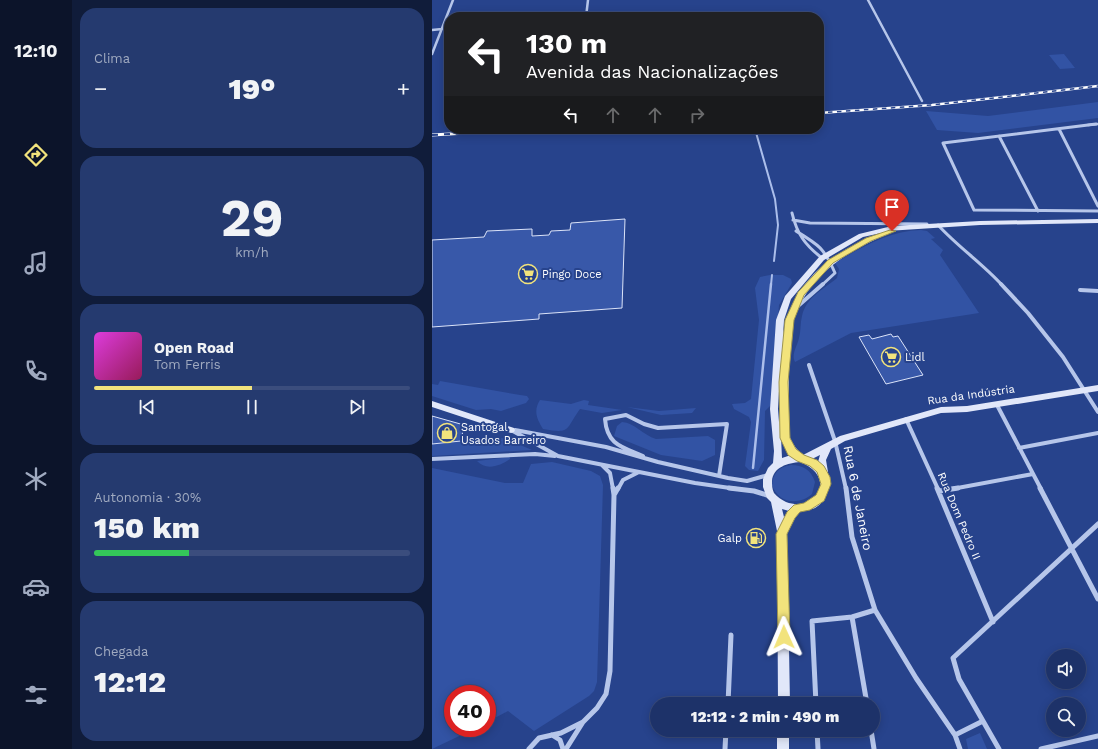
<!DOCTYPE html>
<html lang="pt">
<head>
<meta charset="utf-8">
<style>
  :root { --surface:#1d3269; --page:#253a6f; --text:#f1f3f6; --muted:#a0aac0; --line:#3b4d7d; --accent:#f2e37c }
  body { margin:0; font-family:"Work Sans",sans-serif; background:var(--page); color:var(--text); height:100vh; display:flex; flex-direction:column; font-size:15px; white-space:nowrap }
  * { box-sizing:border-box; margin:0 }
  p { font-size:13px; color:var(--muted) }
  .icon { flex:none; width:22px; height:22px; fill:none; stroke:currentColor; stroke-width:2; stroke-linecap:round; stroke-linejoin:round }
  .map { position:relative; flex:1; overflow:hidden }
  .panel { display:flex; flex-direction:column; gap:8px; padding:8px; background:#101c3a; width:360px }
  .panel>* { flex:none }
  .banner { position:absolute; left:12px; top:12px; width:380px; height:122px; border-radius:16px; box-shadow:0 2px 10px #0003,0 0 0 1px var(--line); background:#202124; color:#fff; overflow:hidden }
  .tools { position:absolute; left:614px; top:649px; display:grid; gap:8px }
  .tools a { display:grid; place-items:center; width:40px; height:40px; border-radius:50%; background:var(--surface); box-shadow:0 2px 10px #0003,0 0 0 1px var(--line); font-size:20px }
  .speed { position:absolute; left:12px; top:685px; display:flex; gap:8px; font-size:20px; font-weight:700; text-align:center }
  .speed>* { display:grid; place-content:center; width:52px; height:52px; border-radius:50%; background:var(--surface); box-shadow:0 2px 10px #0003,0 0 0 1px var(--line); line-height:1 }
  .speed .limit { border:6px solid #d22; background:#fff; color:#111 }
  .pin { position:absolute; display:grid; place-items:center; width:34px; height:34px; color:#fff; margin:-41px -17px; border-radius:50% 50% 50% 0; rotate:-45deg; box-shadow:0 0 4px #0007 }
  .pin .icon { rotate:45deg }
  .me { position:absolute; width:44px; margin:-22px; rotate:359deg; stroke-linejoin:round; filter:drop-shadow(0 0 3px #0008) }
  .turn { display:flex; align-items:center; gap:14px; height:84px; padding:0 16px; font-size:18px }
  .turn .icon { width:52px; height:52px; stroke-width:2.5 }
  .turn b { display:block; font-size:28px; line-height:34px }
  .lanes { display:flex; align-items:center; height:38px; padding:0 16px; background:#0003; justify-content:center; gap:20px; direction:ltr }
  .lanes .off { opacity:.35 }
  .big { font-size:30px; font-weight:800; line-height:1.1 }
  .panel .tile { flex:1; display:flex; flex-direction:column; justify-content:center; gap:6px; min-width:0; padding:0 14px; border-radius:16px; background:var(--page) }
  .panel .dial { align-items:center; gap:0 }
  .dial b { font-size:52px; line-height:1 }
  .song { display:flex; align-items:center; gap:12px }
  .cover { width:48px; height:48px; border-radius:6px; background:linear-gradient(135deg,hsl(300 70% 55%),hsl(330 70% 35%)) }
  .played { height:4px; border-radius:2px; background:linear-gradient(90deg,var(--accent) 50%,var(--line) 50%) }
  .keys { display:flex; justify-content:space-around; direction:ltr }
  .heat { display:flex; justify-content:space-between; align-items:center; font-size:22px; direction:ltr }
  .charge { height:6px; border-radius:3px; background:linear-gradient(90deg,#34c759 30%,var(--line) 0) }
  .trip { position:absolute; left:218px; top:697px; width:230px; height:40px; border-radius:20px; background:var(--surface); box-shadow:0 2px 10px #0003,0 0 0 1px var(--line); font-weight:800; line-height:40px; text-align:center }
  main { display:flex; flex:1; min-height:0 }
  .tabs { display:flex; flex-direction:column; width:72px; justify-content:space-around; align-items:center; background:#0c142a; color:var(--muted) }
  .tabs .icon { width:28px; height:28px }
  .tabs .current { color:var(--accent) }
  .tabs b { font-size:18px; color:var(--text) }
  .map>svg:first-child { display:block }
  .green { fill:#3253a4 }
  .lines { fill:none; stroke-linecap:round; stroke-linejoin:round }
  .stream-far1 { stroke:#abbeeb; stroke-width:2 }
  .stream { stroke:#abbeeb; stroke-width:2.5 }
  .building { fill:#3858a9; stroke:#dbe3f8 }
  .street-far3 { stroke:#b6c6ea; stroke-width:2.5 }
  .street-far2 { stroke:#b6c6ea; stroke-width:3 }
  .street-far1 { stroke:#b6c6ea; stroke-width:4 }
  .street { stroke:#b6c6ea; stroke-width:5 }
  .secondary { fill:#e1e7f9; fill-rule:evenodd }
  .rail-far1-casing { stroke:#fff; stroke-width:2.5 }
  .rail-casing { stroke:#fff; stroke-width:3 }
  .rail-far1 { stroke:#27438c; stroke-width:1.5; stroke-dasharray:4.5; stroke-linecap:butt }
  .rail { stroke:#27438c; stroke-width:2; stroke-dasharray:6; stroke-linecap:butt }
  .route { fill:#f2e37c; stroke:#9d9451 }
  .labels { text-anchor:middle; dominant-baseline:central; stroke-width:4; stroke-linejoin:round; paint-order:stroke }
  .poi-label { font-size:11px; fill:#fff; stroke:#27438c; text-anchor:start }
  .street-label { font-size:11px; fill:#fff; stroke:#27438c }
  .near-street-label { font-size:13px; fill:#fff; stroke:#27438c }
</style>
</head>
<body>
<main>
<nav class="tabs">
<b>12:10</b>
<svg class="icon current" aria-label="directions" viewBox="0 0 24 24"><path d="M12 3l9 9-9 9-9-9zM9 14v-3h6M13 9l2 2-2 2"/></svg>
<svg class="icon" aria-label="music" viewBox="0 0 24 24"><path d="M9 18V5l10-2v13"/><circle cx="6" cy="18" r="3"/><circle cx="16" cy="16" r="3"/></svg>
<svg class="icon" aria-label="phone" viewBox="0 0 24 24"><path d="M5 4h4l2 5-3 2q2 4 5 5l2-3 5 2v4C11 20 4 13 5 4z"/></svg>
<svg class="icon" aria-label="climate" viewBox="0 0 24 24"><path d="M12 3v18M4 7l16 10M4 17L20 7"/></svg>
<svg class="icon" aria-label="car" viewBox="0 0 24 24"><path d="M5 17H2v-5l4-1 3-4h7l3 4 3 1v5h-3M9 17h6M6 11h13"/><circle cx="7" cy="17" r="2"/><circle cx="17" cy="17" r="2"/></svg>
<svg class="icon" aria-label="filters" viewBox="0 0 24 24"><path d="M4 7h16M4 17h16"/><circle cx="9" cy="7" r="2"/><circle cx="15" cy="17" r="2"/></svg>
</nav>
<section class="panel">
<div class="tile"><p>Clima</p>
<div class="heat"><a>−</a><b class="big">19°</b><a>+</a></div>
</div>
<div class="tile dial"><b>29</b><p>km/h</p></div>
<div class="tile">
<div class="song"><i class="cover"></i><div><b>Open Road</b><p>Tom Ferris</p></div></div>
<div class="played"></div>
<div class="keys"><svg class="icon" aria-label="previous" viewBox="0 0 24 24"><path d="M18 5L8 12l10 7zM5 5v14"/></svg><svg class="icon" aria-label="pause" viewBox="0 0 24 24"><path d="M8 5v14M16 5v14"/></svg><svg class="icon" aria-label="next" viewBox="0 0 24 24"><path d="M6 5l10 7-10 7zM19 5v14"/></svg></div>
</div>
<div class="tile"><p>Autonomia · 30%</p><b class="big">150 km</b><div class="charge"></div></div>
<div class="tile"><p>Chegada</p><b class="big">12:12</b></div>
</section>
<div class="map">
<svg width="666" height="749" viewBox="0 0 666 749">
  <rect width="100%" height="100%" fill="#27438c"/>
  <path class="green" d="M632,54L643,68L628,69L617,55Z
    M666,102V118L546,133L505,130L494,111L556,116Z
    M489,230L495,231L503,238L499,239L511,250L508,255L547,313L419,333L363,362C359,354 365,347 367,338C369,331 368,324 370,316C374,297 391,290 405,278L407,269L403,263C430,247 457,231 489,230Z
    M338,275H351L359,279L360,283L347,305L339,405L333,411L332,460L326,471L317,470L313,466L319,422L317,417L302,409L300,404L313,403L319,399L327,320L323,288L328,277Z
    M8,381L88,395L95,396L97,399L94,403L69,411L59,409L44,410L0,396V384L6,385Z
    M108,400L139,404L152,400L157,401L156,405L190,410L170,413L148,409C133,430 139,434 111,429C105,419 101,411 108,400Z
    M195,407L227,411L264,408L260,413L229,415Z
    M190,422C203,423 211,435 224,439L276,436L283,440V455L270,461L229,455L182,436L185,426Z
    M72,438L100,450L0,456V444Z
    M78,457V459C68,466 54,471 45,461Z
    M120,462L159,471L168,476L171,485L165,682L162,691L157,696L102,731L76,711L55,722V694H21V728H44L0,749V468L73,483H91L99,464Z
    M359,465C371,465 379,470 383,482L380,494C366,506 346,503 340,485C341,473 347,467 359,465Z
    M548,733L555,749H536L534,739Z"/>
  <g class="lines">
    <path class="stream-far1" d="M323,129L343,199L346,225L342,261
      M339,285L340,275"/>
    <path class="stream" d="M321,468L339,284"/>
  </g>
  <path class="building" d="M193,219L190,308L107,314V319L0,327V240L52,237L55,231L100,229V236L117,235L119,231L138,230L139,223Z
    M459,334L461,337L466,336L491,375L454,384L427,337L437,335L440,339Z
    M0,416L32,425L29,441L0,444Z"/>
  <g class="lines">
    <path class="street-far3" d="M436,0L490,101
      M154,17L156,0
      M0,30L10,29
      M0,54L21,0
      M656,125L666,124"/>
    <path class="street-far2" d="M664,124L511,143L542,210L666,211
      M627,129L666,206
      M567,136L606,211
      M360,213C365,234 373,245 390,258
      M361,220L378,223L495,224
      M506,225C526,247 550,263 570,285
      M364,231C387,245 392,248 403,273L390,285"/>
    <path class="street-far1" d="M569,284L596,313L631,357L666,412
      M648,290L666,291
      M366,306L391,284
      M377,365L403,441L414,489
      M565,405L609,489
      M474,419L506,489
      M79,430L126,456L263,483L305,489
      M83,430L174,447L226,462L296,478L315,481L336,475
      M587,448L666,433
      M211,456C190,447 175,445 173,419L194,415L212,424L226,428L295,424L287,476
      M0,459L103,454L123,456
      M170,465L178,473L181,489
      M186,489L191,480L205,473
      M520,489L601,474"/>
    <path class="street" d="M297,488L322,491L338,496
      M414,488L420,537L443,610L484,678L523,735
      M505,488L561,622
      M608,488L666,599
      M507,491L526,488
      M182,495L186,488
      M420,617L435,704
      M296,704L299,635
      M384,704L380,621L420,617L443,610
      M551,721L527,679L521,658L666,524
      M385,730L386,749
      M439,730L442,749
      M120,735L128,740L131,749
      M97,749L107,738L129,733L151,722
      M134,749L151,722L165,708L174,694L178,671L182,495L181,488
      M293,749L294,730
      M528,749L523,735L551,721L567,749
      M609,749L666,736"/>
    <path class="secondary" d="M666,219V223L548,225L455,231L457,233L456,234C411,252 367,282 359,333C355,353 357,373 357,393C357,419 349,436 371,455L408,436L509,407L535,406L666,385V391L535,412L509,413L413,441L399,449L394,460L396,472L395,475C400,486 394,502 383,508C378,510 371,510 367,512C362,515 357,528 355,534L358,704H346L345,531L339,502L335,498L331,487V479L336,468L341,463L342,451L338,409L344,320L353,296L388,256L427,234L460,226L548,221ZM449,233C402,250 358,283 351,336L352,320L359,299L392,260L431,237ZM348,373L347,422L346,409ZM349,437L353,447L359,455L350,458ZM388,455L386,462L380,459ZM368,462C406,477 384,513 354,502C350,500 345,497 342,493C340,489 340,485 340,481C341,467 356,463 368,462ZM350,509L357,511L352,517Z
      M0,401L82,428L83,430L82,432L79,433L0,407Z
      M345,730H357V749H345Z"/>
    <g class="rail-far1-casing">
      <path id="rail-far1" d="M387,113L500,105L666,86"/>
    </g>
    <g class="rail-casing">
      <path id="rail" d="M0,135L103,129"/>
    </g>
    <use href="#rail-far1" class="rail-far1"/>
    <use href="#rail" class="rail"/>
  </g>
  <path class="route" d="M458,230L464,231L439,241L401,263L372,295L362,320L356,382L358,438L364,449L372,455L385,460L392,466L398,477L399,484L392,501L378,510L368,512L363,518L355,534L358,637L356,641L352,643L348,641L346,637L344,534L355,512L362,505L372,503L384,495L389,484L385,472L378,466L365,461L356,455L348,438L347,382L353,320L366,292L396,260L434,238Z"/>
  <defs>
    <g id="supermarket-ring" transform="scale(1)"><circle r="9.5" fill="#27438c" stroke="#f2e37c" stroke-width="1.5"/><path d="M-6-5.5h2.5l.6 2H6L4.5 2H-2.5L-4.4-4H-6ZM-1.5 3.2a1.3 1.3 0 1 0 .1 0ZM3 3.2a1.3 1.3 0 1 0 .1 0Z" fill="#f2e37c"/></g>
    <g id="shop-ring" transform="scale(1)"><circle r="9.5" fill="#27438c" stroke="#f2e37c" stroke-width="1.5"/><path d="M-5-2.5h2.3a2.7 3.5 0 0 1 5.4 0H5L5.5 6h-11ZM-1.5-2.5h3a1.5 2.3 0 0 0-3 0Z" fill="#f2e37c"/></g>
    <g id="fuel-ring" transform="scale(1)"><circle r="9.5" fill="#27438c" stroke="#f2e37c" stroke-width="1.5"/><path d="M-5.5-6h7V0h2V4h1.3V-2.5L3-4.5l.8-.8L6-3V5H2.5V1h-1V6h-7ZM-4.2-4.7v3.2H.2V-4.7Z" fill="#f2e37c"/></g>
  </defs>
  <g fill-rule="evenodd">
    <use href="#supermarket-ring" x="96" y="274"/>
    <use href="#supermarket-ring" x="459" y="357"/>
    <use href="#shop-ring" x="15" y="433"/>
    <use href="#fuel-ring" x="324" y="538"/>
  </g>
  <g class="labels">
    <g class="poi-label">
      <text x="110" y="274">Pingo Doce</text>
      <text x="473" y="357">Lidl</text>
      <text x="29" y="427">Santogal<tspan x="29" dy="13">Usados Barreiro</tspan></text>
      <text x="310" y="538" text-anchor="end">Galp</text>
    </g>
    <g class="street-label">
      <text transform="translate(539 395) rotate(-8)">Rua da Indústria</text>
      <text transform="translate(527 516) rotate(67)">Rua Dom Pedro II</text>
    </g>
    <g class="near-street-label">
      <text transform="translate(426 498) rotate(79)">Rua 6 de Janeiro</text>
    </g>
  </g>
</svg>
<div class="tools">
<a><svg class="icon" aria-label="sound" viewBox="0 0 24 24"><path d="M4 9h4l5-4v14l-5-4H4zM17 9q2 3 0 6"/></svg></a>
<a><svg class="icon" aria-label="search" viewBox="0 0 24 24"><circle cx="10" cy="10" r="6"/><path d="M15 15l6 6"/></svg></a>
</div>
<div class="speed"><div class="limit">40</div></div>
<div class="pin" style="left:460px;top:231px;background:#d93025"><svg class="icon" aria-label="arrive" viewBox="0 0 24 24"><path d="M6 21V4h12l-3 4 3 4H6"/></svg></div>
<svg class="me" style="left:352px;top:637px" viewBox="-20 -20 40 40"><path d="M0-17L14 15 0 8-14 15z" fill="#f2e37c" stroke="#fff" stroke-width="4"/></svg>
<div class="trip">12:12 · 2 min · 490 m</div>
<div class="banner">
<div class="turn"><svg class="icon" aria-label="left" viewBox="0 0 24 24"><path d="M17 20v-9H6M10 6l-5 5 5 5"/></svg><div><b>130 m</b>Avenida das Nacionalizações</div></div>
<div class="lanes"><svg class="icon" aria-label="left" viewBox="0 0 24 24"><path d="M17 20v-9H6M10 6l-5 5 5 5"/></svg><svg class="icon off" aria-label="ahead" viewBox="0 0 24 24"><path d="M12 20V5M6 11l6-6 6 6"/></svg><svg class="icon off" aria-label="ahead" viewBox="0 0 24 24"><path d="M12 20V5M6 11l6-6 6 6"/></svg><svg class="icon off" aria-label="right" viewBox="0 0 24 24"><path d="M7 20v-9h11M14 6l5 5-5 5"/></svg></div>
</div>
</div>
</main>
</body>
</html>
